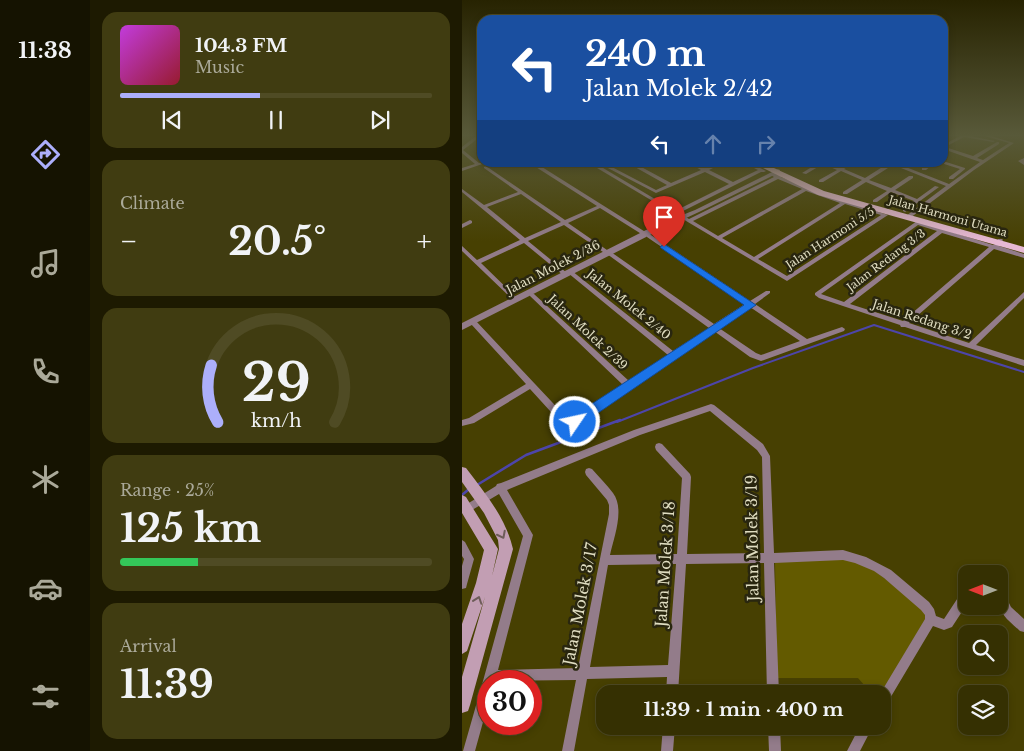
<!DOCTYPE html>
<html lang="en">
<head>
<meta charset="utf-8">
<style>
  :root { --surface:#353002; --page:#403c11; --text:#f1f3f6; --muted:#aaa999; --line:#4f4b24; --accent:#acaffb }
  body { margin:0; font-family:"Libre Baskerville",serif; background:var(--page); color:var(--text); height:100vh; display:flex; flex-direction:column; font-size:19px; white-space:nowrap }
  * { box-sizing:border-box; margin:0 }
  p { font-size:16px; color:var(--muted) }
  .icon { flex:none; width:28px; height:28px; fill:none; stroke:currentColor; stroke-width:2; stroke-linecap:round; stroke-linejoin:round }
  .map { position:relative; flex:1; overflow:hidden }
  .sheet { display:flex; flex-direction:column; gap:12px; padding:12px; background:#1d1a01; width:372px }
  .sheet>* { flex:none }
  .top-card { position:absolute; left:15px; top:15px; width:471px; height:152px; border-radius:15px; box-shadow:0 2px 8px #0003,0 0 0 1px var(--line); background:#1a4fa0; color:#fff; overflow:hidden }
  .needle { width:32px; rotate:270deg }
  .tools { position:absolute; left:496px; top:565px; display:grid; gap:10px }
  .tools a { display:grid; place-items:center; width:50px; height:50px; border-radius:10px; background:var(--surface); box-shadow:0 2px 8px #0003,0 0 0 1px var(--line); font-size:25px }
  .speed { position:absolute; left:15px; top:670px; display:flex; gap:10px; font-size:25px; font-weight:700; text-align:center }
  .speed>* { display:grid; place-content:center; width:65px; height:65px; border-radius:50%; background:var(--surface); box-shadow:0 2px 8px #0003,0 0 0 1px var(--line); line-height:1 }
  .speed .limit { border:8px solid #d22; background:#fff; color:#111 }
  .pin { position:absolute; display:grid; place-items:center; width:42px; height:42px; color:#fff; margin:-51px -21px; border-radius:50% 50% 50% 0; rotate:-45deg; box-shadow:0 0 5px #0007 }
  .pin .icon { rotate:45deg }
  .me { position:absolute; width:55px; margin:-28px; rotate:56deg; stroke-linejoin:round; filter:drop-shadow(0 0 4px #0008) }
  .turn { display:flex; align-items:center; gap:18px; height:105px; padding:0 25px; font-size:22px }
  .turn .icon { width:65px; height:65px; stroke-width:2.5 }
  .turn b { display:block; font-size:35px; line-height:42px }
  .lanes { display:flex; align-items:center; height:48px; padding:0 25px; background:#0003; justify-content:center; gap:25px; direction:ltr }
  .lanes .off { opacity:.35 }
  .big { font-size:38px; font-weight:700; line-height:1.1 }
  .sheet .widget { flex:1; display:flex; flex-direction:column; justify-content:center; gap:8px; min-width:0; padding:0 18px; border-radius:15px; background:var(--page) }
  .sheet .dial { align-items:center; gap:0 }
  .dial svg { height:130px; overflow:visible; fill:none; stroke:var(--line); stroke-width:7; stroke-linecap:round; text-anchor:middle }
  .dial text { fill:var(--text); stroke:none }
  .song { display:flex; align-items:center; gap:15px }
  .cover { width:60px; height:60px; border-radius:8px; background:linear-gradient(135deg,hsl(290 70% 55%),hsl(350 70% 35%)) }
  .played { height:5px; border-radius:2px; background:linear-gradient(90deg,var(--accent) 45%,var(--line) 45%) }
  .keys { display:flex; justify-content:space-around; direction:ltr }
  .heat { display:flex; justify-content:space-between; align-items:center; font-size:28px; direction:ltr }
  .charge { height:8px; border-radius:4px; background:linear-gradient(90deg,#34c759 25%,var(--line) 0) }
  .trip { position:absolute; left:134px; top:685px; width:295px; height:50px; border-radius:15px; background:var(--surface); box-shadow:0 2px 8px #0003,0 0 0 1px var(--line); font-weight:700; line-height:50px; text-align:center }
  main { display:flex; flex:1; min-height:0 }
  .tab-bar { display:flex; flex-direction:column; width:90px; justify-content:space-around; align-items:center; background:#151301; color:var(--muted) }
  .tab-bar .icon { width:35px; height:35px }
  .tab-bar .active { color:var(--accent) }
  .tab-bar b { font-size:22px; color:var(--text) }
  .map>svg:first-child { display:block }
  .green { fill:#635a00 }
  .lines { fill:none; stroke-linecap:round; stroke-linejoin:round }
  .stream-far1 { stroke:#4d45aa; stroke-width:2 }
  .stream { stroke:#4d45aa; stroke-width:2.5 }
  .minor { fill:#937c8a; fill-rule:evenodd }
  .tertiary { fill:#937c8a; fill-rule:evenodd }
  .secondary { fill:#c29eb3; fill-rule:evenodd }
  .primary { fill:#e6b8d3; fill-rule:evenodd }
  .oneway { stroke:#6e5c59 }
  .route { fill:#1a73e8; stroke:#114b97 }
  .labels { text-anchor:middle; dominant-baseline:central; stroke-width:5; stroke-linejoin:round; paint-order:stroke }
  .far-street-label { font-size:11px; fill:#e0ddc1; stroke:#29260f }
  .street-label { font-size:12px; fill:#e0ddc1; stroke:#29260f }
  .near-street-label { font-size:15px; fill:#e0ddc1; stroke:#29260f }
</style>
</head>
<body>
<main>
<nav class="tab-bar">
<b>11:38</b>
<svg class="icon active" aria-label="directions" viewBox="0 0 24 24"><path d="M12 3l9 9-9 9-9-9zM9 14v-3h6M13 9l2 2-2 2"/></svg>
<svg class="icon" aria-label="music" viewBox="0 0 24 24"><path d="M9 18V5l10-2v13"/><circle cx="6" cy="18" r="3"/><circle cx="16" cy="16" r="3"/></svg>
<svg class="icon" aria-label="phone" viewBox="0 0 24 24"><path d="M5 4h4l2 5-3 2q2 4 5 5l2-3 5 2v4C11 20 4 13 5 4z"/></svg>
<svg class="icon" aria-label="climate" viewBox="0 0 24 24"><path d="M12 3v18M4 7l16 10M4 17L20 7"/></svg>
<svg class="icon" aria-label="car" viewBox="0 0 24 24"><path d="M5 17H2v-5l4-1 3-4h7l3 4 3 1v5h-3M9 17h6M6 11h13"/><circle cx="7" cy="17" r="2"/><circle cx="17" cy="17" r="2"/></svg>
<svg class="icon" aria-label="filters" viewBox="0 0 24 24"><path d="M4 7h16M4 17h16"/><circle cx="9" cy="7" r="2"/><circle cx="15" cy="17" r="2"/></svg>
</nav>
<section class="sheet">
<div class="widget">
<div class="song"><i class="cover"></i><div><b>104.3 FM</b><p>Music</p></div></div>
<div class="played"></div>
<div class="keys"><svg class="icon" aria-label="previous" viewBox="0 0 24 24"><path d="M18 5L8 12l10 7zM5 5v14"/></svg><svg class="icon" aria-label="pause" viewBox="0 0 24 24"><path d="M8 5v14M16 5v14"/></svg><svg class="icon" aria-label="next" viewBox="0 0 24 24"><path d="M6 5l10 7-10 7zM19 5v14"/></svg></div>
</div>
<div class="widget"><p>Climate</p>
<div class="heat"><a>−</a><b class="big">20.5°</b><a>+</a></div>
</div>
<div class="widget dial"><svg viewBox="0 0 100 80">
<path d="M14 69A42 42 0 1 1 86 69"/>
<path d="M14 69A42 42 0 0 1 10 34" stroke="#acaffb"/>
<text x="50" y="56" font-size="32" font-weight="700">29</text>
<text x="50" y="72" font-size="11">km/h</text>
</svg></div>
<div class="widget"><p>Range · 25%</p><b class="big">125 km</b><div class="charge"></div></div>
<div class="widget"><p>Arrival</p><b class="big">11:39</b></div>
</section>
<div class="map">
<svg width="562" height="751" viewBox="0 0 562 751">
  <rect width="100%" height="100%" fill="#474002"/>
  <path class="green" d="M385,558L404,564L462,609L465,616L419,694H410L396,678H315L313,561Z"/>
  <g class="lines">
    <path class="stream-far1" d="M155,422L291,368L412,325L562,372"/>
    <path class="stream" d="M15,485L64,455L158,420
      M0,495L6,490"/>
    <path class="minor" d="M14,136H19L1,150L17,163L26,162L0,171V168L13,164L0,153V147Z
      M498,136H508L533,141L531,142L502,137L483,147L511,156L535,142H537V144L515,158L521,160L547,143L523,136H529L552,143L512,170L448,218H444V216L484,186L424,162H431L487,184L518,162L481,149V145Z
      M562,158V165L556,161Z
      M481,161L503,168V169L491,179H487V177L498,169L479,163L481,162Z
      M66,162H72L185,233V235H189L288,301L304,291H308V293L293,304L345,339L380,327L383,329L382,331L299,361L288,357L252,331L112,425L109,426L99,423L68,389L12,423L0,426V420L7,418L64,384L9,324L8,322L9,320H13L105,418L108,419L161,385L68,296V294H72L167,381L206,355L106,273V271H110L211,351L247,328L145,254V252H141L102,225L66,241L105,273V275H101L62,243L19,263L54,297L53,298H49L0,251V246L15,260L58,240L0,192V189L22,205L56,192L22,168V167L24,166L103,220L135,206ZM59,194L99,222L63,238L25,207ZM138,208L181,235H185V237L283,304L252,324L149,252H145V250L106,223ZM288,307L338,341L299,355L294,353L257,328Z
      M125,162H131L213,211L267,184L243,172L194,193L142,166L146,165L194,190L205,185L164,162H170L209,183L239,170L225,162H232L243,168L256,162H263L247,170L271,182L296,170L280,162H287L304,171L302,172H299L217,213L227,219L312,177L307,174L309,173L319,175V177L363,195L426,215L325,281ZM316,179L340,189L256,236L231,221ZM344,191L378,203L292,257L260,238ZM383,204L419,215L325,276L296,259Z
      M319,162H324L320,165L318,164Z
      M358,162H365L378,168L387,162H393L382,169L403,178L422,166H426V168L407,180L429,188L447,176H451V178L433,190L455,199L473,186L477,187L443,212L441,211V209L452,201L429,192L415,202H411V200L425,191L404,182L385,194H381V192L400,180L379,171L361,182H357V180L375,170L361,164L344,174L340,173Z
      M468,162H474L464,170H460V168Z
      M8,220L10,221V223L0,228V224Z
      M455,221L531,245L534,244L536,239H540L541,240L537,246L562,254V258L532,249L447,323L507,343L562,292V298L514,345L562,360V366L443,327H439L438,325L357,298L353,295V293ZM456,225L475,231L382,302L359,294ZM480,233L527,247L441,321L388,304Z
      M249,404L252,405L301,444L308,456L312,553L381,550L404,557L429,570L467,602L472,609L474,616L482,619L501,590L505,589V604L490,627L482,630L471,626L424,705L420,707V694H418L463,619V615L459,610L422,578L412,571L393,563L381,560L312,563L317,694H305L302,563L224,564L216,694H204L205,677L125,679L112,751H100L114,680L26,681V704L13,751H1L21,681L61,536L37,494L5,513L2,512L0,509L2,506L34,486L35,484L39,483L172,430ZM248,411L295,450L300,457L302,553L225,554L229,477L228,474L200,444L197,443L194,444L193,447L194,450L220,478L215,554L148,555C152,537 163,509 151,493C145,485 137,477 130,469L127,468L124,469L123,472L124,475L145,500L147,505V514L116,668L36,670L71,535L45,490L178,435ZM214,564L206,665L128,667L146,565Z
      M0,540L3,542L12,559L5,584L4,588L0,589V566L2,559L0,556Z
      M538,592L542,593L549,607L562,619V632L558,631C543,617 535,613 538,592Z
      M201,726H213L211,751H199Z
      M306,726H318L319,751H307Z
      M398,726H411L398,751H385Z"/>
    <path class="tertiary" d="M316,169L318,170V172L237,212L196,231L0,330V323L190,227L233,210Z"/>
    <path class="secondary" d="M0,467L4,468C23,493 44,518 51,549L8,705L6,711L0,713V677L23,597L5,651L0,654V624L14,583L22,550L0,513V495L4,497L36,549L30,576L37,549L36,540L22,513L0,482Z"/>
    <path class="primary" d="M289,162H299L362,191L562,247V253L356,195Z"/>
  </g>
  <defs><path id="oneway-chevron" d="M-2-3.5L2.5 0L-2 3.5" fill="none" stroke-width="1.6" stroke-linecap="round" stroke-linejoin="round" transform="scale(1.25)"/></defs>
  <g class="oneway">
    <use href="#oneway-chevron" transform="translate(40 535) rotate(63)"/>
    <use href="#oneway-chevron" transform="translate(16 600) rotate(-71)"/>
  </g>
  <linearGradient id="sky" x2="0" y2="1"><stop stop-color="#272301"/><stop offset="0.56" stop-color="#585939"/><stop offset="1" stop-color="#585939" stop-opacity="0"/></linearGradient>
  <rect width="562" height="241" fill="url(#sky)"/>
  <path class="route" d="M202,244L294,305L117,426L113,427L108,426L107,422L108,418L282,305L199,248L198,247Z"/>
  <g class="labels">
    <g class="far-street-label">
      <text transform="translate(486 216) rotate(16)">Jalan Harmoni Utama</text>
      <text transform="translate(368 238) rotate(-33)">Jalan Harmoni 5/5</text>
      <text transform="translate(424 260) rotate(-37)">Jalan Redang 3/3</text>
    </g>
    <g class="street-label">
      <text transform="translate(91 267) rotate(-27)">Jalan Molek 2/36</text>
      <text transform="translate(167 304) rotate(39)">Jalan Molek 2/40</text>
      <text transform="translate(460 319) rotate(18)">Jalan Redang 3/2</text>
      <text transform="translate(126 332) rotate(43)">Jalan Molek 2/39</text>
    </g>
    <g class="near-street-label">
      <text transform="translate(290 538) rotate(-91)">Jalan Molek 3/19</text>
      <text transform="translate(203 564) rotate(-86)">Jalan Molek 3/18</text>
      <text transform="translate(118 604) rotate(-79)">Jalan Molek 3/17</text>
    </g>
  </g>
</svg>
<div class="tools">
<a><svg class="needle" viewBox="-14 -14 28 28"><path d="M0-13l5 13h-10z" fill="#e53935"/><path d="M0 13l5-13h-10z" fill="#aaa999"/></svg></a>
<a><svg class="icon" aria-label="search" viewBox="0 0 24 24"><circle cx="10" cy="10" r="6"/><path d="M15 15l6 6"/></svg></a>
<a><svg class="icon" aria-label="layers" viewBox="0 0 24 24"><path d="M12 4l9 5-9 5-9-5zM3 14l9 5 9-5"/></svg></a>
</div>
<div class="speed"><div class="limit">30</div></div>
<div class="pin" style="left:202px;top:247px;background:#d93025"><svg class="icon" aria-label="arrive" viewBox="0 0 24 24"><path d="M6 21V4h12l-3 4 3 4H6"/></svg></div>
<svg class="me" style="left:113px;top:422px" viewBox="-20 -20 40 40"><circle r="17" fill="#1a73e8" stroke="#fff" stroke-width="3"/><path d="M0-11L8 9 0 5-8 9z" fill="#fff"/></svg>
<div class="trip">11:39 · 1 min · 400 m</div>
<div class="top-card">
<div class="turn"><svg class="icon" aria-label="left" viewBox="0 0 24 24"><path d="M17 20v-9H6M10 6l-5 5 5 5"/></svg><div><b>240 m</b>Jalan Molek 2/42</div></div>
<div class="lanes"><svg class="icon" aria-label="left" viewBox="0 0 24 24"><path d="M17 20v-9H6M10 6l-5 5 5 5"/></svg><svg class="icon off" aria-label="ahead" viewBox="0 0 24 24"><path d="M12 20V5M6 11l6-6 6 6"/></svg><svg class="icon off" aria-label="right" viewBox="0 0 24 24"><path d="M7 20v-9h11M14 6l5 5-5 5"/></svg></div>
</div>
</div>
</main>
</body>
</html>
